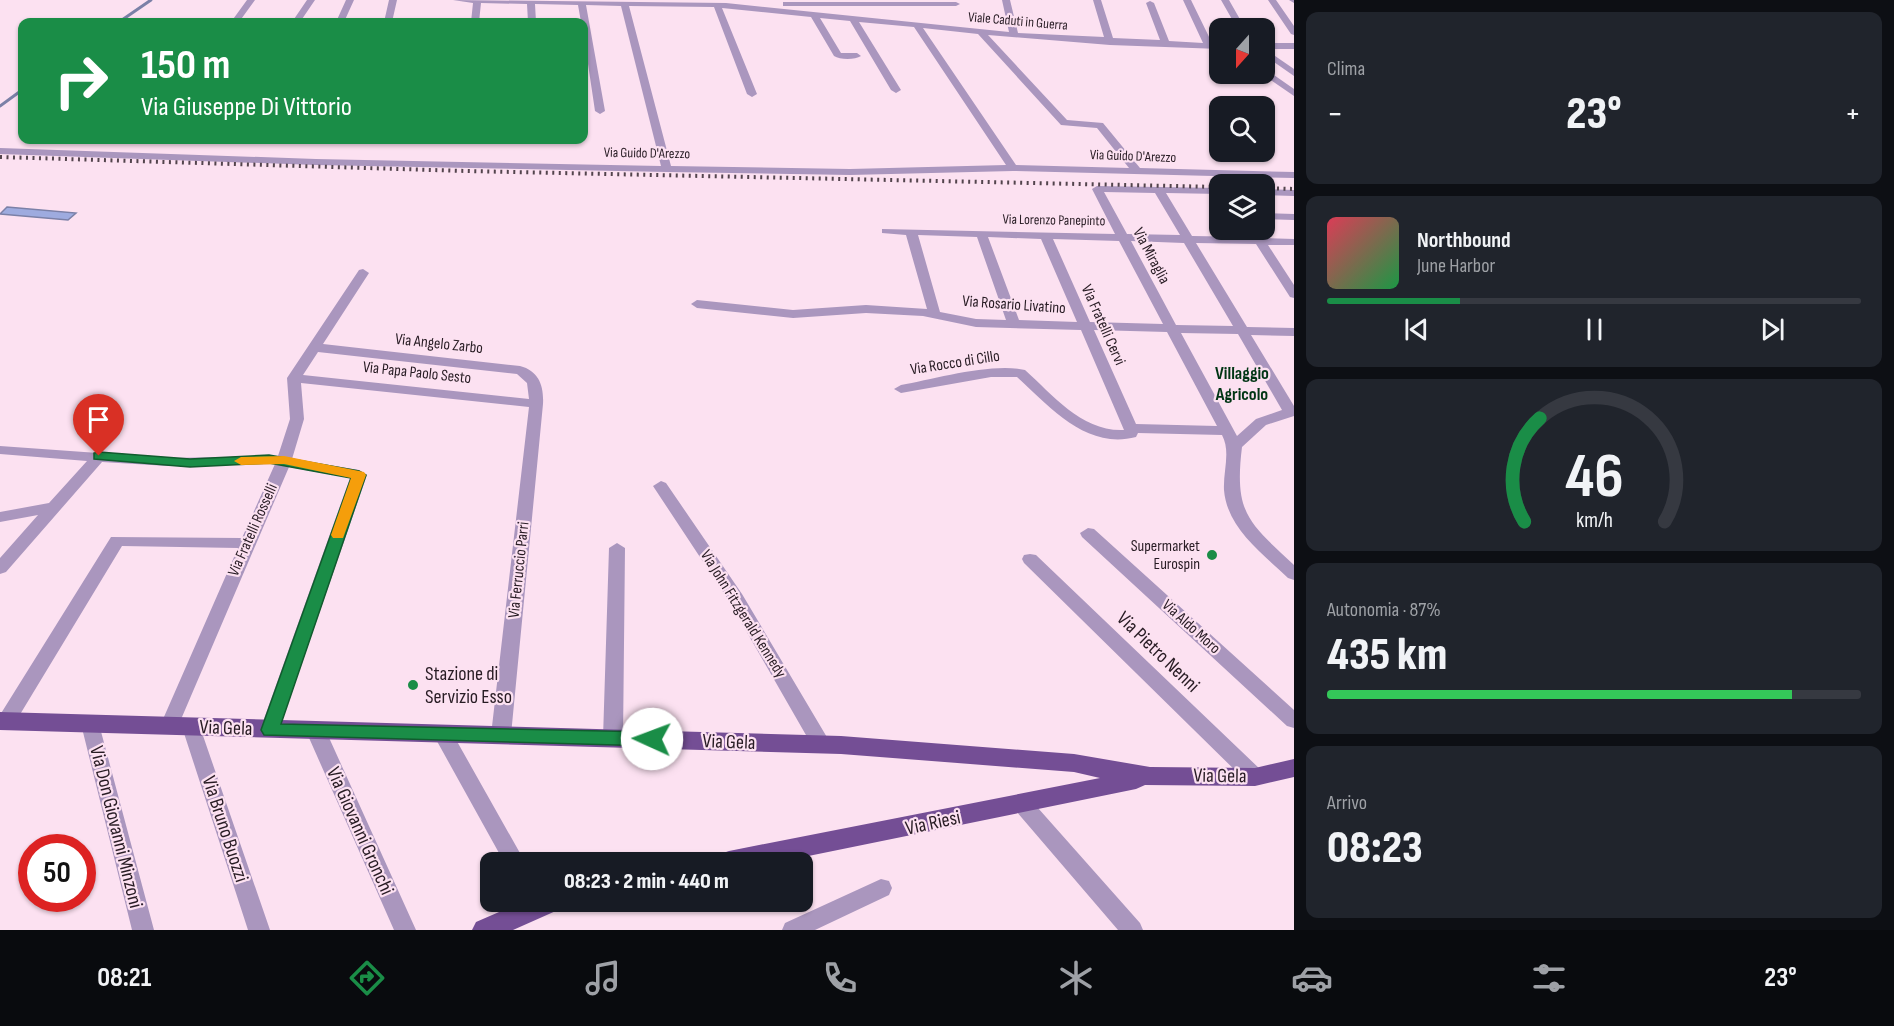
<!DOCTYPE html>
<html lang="it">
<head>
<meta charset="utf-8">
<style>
  :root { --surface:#171b24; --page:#20242c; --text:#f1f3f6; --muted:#9ea1a6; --line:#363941; --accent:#1a8d47 }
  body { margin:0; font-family:"Sofia Sans Condensed",sans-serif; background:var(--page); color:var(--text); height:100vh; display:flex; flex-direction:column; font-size:22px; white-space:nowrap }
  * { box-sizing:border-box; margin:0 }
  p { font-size:20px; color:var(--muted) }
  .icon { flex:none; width:33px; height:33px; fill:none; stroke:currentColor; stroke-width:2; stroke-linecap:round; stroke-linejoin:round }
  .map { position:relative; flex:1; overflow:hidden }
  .drawer { display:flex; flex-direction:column; gap:12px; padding:12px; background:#0d0f14; width:600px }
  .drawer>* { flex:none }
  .hud { position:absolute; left:18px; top:18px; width:570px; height:126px; border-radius:12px; box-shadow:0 2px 4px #0004; background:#1a8d47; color:#fff; overflow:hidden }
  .needle { width:39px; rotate:201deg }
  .fabs { position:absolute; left:1209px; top:18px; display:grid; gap:12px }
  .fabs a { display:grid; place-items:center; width:66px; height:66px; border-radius:12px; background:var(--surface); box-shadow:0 2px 4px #0004; font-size:30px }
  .speed { position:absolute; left:18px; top:834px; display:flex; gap:12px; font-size:30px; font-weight:700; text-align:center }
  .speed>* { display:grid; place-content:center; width:78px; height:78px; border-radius:50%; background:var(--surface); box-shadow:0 2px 4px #0004; line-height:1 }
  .speed .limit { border:9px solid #d22; background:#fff; color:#111 }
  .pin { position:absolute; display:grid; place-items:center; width:51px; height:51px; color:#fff; margin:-62px -26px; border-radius:50% 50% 50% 0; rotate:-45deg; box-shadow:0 0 6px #0007 }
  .pin .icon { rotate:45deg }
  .me { position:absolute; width:66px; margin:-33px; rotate:272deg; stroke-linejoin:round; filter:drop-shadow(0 0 4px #0008) }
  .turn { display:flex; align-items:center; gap:21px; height:126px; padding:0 24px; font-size:27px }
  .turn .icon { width:78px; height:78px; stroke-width:2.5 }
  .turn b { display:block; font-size:42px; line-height:51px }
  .big { font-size:45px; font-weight:800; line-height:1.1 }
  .drawer .tile { flex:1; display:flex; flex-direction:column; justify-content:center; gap:9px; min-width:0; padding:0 21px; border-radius:12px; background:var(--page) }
  .drawer .dial { align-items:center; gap:0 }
  .dial svg { height:156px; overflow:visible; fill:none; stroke:var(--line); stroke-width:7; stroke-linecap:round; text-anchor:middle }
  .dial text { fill:var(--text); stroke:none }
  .song { display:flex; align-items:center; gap:18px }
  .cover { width:72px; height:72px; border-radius:9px; background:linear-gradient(135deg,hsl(350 70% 55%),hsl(140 70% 35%)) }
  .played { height:6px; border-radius:3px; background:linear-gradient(90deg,var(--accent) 25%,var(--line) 25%) }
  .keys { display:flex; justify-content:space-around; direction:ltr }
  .heat { display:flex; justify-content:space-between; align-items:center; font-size:33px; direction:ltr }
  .charge { height:9px; border-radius:4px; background:linear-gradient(90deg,#34c759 87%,var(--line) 0) }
  .trip { position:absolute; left:480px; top:852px; width:333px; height:60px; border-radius:12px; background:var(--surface); box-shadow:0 2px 4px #0004; font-weight:800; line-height:60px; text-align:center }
  .tabs { display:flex; height:96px; justify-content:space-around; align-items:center; background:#090b0e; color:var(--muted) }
  .tabs .icon { width:42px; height:42px }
  .tabs .active { color:var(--accent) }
  .tabs b { font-size:27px; color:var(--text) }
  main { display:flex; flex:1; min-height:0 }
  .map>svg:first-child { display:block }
  .water { fill:#9eabdf; stroke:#7b80a7; stroke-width:1.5 }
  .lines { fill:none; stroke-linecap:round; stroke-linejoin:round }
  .stream { stroke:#7b80a7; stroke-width:3 }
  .minor { fill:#aa96be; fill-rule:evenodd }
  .major { fill:#744e95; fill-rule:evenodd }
  .rail { stroke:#53444d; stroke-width:4; stroke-dasharray:2 4.5; stroke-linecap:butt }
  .route { fill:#1a8d47; stroke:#115c2e; stroke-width:1.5 }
  .slow { fill:#f59e0b }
  .poi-dot { fill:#1a8d47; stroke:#fce1f1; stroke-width:2 }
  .labels { text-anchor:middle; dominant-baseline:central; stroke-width:4.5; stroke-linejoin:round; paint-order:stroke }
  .far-street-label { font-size:14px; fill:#281c24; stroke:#fce1f1 }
  .street-label { font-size:16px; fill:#281c24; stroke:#fce1f1 }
  .poi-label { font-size:16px; fill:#281c24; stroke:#fce1f1; text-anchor:end }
  .neighbourhood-label { font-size:18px; font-weight:bold; fill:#003514; stroke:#fce1f1 }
  .near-street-label { font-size:20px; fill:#281c24; stroke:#fce1f1 }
  .near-poi-label { font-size:20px; fill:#281c24; stroke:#fce1f1; text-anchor:start }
</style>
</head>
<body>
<main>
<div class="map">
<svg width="1294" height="930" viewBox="0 0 1294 930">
  <rect width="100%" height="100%" fill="#fce1f1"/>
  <path class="water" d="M7,207L76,213L68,220L0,214Z"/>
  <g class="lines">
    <path class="stream" d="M119,22L151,0
      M0,106L22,90"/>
    <path class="minor" d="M247,0H255L239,22H231Z
      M307,0H315L300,22H292Z
      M346,0H354L344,22H336Z
      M389,0H397L392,22H384Z
      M453,0L726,3L1009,32L1002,0H1010L1018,33L1104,37L1093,0H1101L1113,38L1160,40L1146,3L1150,1L1154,3L1169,41L1203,43L1183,0H1191L1212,43H1220V49L1110,45L988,35L1067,120L1103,123L1140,168L1294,172V178L1013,171L850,175L667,172L316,165L0,154V148L316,159L661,166L621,6L586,5L605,111L600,114L595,111L584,37V22H581L578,5L535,4L536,22H528L527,4L481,3L479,22H471L473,3ZM629,6L714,7L747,94L752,97L757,94L722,8L811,17L834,56C840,60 855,60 861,56L857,53H841L820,18L850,21L891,90L896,93L901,90L859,22L914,27L1006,165L850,169L671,166ZM923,28L978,34L1061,125L1097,128L1129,168L1016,165Z
      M1221,0H1229L1245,28H1237Z
      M1268,0H1276L1294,26V35L1291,34Z
      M1289,0H1294V3Z
      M786,2H956L960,4L956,6H783V2Z
      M1264,43H1294V49H1265L1294,69V76L1264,55Z
      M1264,68L1294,89V96L1262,74H1264Z
      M1097,186L1220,188V194L1166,193L1192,236L1251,237L1247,230H1257L1263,238L1294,239V245H1268L1294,285V298L1290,297L1256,244L1196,243L1247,327L1294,328V336L1251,335L1294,406V416L1266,425L1242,447C1234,513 1248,522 1294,565V580L1288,578C1262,553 1227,528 1224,490C1223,471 1231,452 1222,435L1138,433L1136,437C1086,450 1050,407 1017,377H991L901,393L894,389L901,385C934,379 993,362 1025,370C1053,395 1082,432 1124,430L1081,330L976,327L923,316L866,313L793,318L697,308L691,304L697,300L793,310L866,305L927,309L906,235L882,233V229L1115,234L1092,189ZM1104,192L1155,193L1180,235L1127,234ZM918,235L977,237L1006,320L976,319L940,312ZM988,237L1041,239L1077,322L1019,320ZM1053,239L1119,241L1163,324L1090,322ZM1131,241L1184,243L1233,326L1176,325ZM1094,330L1167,332L1217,426L1136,424ZM1181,333L1238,334L1282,410L1256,419L1237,436Z
      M1264,189L1294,190V196L1264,195Z
      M1264,213L1294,214V220L1264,219Z
      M363,269L369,273L323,344L520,366C539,371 544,386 543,404L511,735L508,740L501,742L494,740L491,735L529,407L301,383L304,419L292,459L359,470L367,475L277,735L270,737L263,735L260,730L350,478L289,467L176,731L169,733L162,731L160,726L238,548L122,546L13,726L6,728L0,726V715L111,537L242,538L275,464L168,466L102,462L6,572L0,574V558L38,515L0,522V512L49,503L87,461L0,454V446L168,458L278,456L290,419L287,378L359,270ZM318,352L517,374L527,383L529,399L303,375Z
      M661,481L666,483L742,594L828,739L831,744L828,749L821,751L814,749L729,601L653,486Z
      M1088,528L1094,529L1294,710V728L1287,726L1082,537L1080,533Z
      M617,543L625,548L623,738L620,743L613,745L606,743L603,738L609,548Z
      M1030,554L1036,555L1262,771L1265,777L1262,783L1255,785L1248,783L1024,563L1022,559L1024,555Z
      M90,717L97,719L99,724L154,930H132L81,724L83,719Z
      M191,720L198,722L200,727L270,930H248L182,727L184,722Z
      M316,724L323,726L326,731L416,930H394L306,731L309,726Z
      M443,727L450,729L525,862H504L433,734L436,729Z
      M1023,797L1030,799L1140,923L1143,930H1118L1016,811L1013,805L1016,799Z
      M881,879L889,881L892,888L889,895L815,930H782L785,923Z"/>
    <path class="major" d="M0,712L841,736L1074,754L1150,767L1255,768L1294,759V777L1255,786L1145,785L1136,789L779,862H717L720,854L729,851L1100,778L1074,772L841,754L0,730Z
      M522,902H562L558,910L513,930H472L476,922Z"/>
    <path class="rail" d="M0,157L466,171L1220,187
      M1264,188L1294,189"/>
  </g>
  <path class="route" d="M99,452L190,459L269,455L359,471L366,475L281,724L652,732L658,734L661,739L658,744L652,746L264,735L261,730L351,478L269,463L190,467L94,459V453Z"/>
  <path class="slow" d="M284,456L364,472L366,475L343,538H333L331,535L351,478L284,464L241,465L234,461L241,457Z"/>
  <g class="poi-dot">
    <circle cx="1212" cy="555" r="6"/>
    <circle cx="413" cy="685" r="6"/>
  </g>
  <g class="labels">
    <g class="far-street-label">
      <text transform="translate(1018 21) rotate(5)">Viale Caduti in Guerra</text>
      <text transform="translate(647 153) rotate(1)">Via Guido D'Arezzo</text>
      <text transform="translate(1133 156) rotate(2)">Via Guido D'Arezzo</text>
      <text transform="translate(1054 220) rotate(1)">Via Lorenzo Panepinto</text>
    </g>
    <g class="street-label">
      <text transform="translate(1151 256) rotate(62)">Via Miraglia</text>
      <text transform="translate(1014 305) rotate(4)">Via Rosario Livatino</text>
      <text transform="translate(1103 325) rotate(66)">Via Fratelli Cervi</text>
      <text transform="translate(439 344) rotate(6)">Via Angelo Zarbo</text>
      <text transform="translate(955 363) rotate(-9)">Via Rocco di Cillo</text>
      <text transform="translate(417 373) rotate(6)">Via Papa Paolo Sesto</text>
      <text transform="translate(253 530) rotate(-66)">Via Fratelli Rosselli</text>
      <text transform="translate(519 570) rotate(-84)">Via Ferruccio Parri</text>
      <text transform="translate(743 614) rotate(58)">Via John Fitzgerald Kennedy</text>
      <text transform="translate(1191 627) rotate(42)">Via Aldo Moro</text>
    </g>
    <g class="poi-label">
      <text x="1200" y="546">Supermarket<tspan x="1200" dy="18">Eurospin</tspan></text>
    </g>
    <g class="neighbourhood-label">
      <text x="1242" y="373">Villaggio<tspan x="1242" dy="21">Agricolo</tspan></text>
    </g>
    <g class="near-street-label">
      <text transform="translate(1158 652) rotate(44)">Via Pietro Nenni</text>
      <text transform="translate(226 728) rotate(2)">Via Gela</text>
      <text transform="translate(729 742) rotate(2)">Via Gela</text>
      <text transform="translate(1220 776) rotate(1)">Via Gela</text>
      <text transform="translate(933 823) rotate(-12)">Via Riesi</text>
      <text transform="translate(116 827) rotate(76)">Via Don Giovanni Minzoni</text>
      <text transform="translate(225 829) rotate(72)">Via Bruno Buozzi</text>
      <text transform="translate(360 831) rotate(66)">Via Giovanni Gronchi</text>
    </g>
    <g class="near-poi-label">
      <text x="425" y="674">Stazione di<tspan x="425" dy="23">Servizio Esso</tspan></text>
    </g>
  </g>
</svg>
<div class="fabs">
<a><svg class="needle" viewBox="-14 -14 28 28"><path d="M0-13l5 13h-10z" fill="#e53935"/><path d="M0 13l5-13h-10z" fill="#9ea1a6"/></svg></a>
<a><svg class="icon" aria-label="search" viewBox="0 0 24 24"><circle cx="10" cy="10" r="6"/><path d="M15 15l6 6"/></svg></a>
<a><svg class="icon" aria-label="layers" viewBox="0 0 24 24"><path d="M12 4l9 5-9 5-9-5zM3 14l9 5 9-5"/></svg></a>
</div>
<div class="speed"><div class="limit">50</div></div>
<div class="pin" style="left:99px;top:456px;background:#d93025"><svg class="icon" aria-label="arrive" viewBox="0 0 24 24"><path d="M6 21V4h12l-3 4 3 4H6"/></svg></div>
<svg class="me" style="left:652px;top:739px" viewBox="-20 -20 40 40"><circle r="19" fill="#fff"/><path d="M0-13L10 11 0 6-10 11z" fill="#1a8d47"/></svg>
<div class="trip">08:23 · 2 min · 440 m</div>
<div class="hud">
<div class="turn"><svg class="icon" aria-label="right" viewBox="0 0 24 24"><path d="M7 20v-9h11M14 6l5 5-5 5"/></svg><div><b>150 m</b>Via Giuseppe Di Vittorio</div></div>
</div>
</div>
<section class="drawer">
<div class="tile"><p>Clima</p>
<div class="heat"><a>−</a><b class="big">23°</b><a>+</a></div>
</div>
<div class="tile">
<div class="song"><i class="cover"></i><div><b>Northbound</b><p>June Harbor</p></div></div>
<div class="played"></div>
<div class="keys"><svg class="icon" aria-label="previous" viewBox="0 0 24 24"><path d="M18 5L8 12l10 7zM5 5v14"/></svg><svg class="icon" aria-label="pause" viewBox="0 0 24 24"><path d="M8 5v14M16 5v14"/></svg><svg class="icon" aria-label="next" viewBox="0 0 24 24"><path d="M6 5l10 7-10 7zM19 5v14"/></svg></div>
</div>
<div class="tile dial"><svg viewBox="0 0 100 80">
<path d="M14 69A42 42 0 1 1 86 69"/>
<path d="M14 69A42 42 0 0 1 22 16" stroke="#1a8d47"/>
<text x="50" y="56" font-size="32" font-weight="700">46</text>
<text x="50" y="72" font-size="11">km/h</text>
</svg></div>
<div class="tile"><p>Autonomia · 87%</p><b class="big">435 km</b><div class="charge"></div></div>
<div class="tile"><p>Arrivo</p><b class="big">08:23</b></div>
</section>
</main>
<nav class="tabs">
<b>08:21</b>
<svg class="icon active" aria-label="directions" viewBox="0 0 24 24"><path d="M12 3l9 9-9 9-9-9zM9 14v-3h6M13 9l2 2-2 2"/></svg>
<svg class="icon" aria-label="music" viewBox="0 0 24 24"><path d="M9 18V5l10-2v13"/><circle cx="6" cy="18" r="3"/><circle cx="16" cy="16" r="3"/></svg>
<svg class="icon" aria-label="phone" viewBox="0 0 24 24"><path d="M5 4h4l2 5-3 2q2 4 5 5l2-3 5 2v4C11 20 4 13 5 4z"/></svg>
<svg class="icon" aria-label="climate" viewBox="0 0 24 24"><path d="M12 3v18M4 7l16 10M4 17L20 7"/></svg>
<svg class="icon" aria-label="car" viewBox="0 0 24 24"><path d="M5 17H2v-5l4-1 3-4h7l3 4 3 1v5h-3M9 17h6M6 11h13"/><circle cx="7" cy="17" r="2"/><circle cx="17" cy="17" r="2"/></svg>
<svg class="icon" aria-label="filters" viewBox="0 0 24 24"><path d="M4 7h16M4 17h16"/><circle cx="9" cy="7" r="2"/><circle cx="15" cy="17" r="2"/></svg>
<b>23°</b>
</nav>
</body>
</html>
